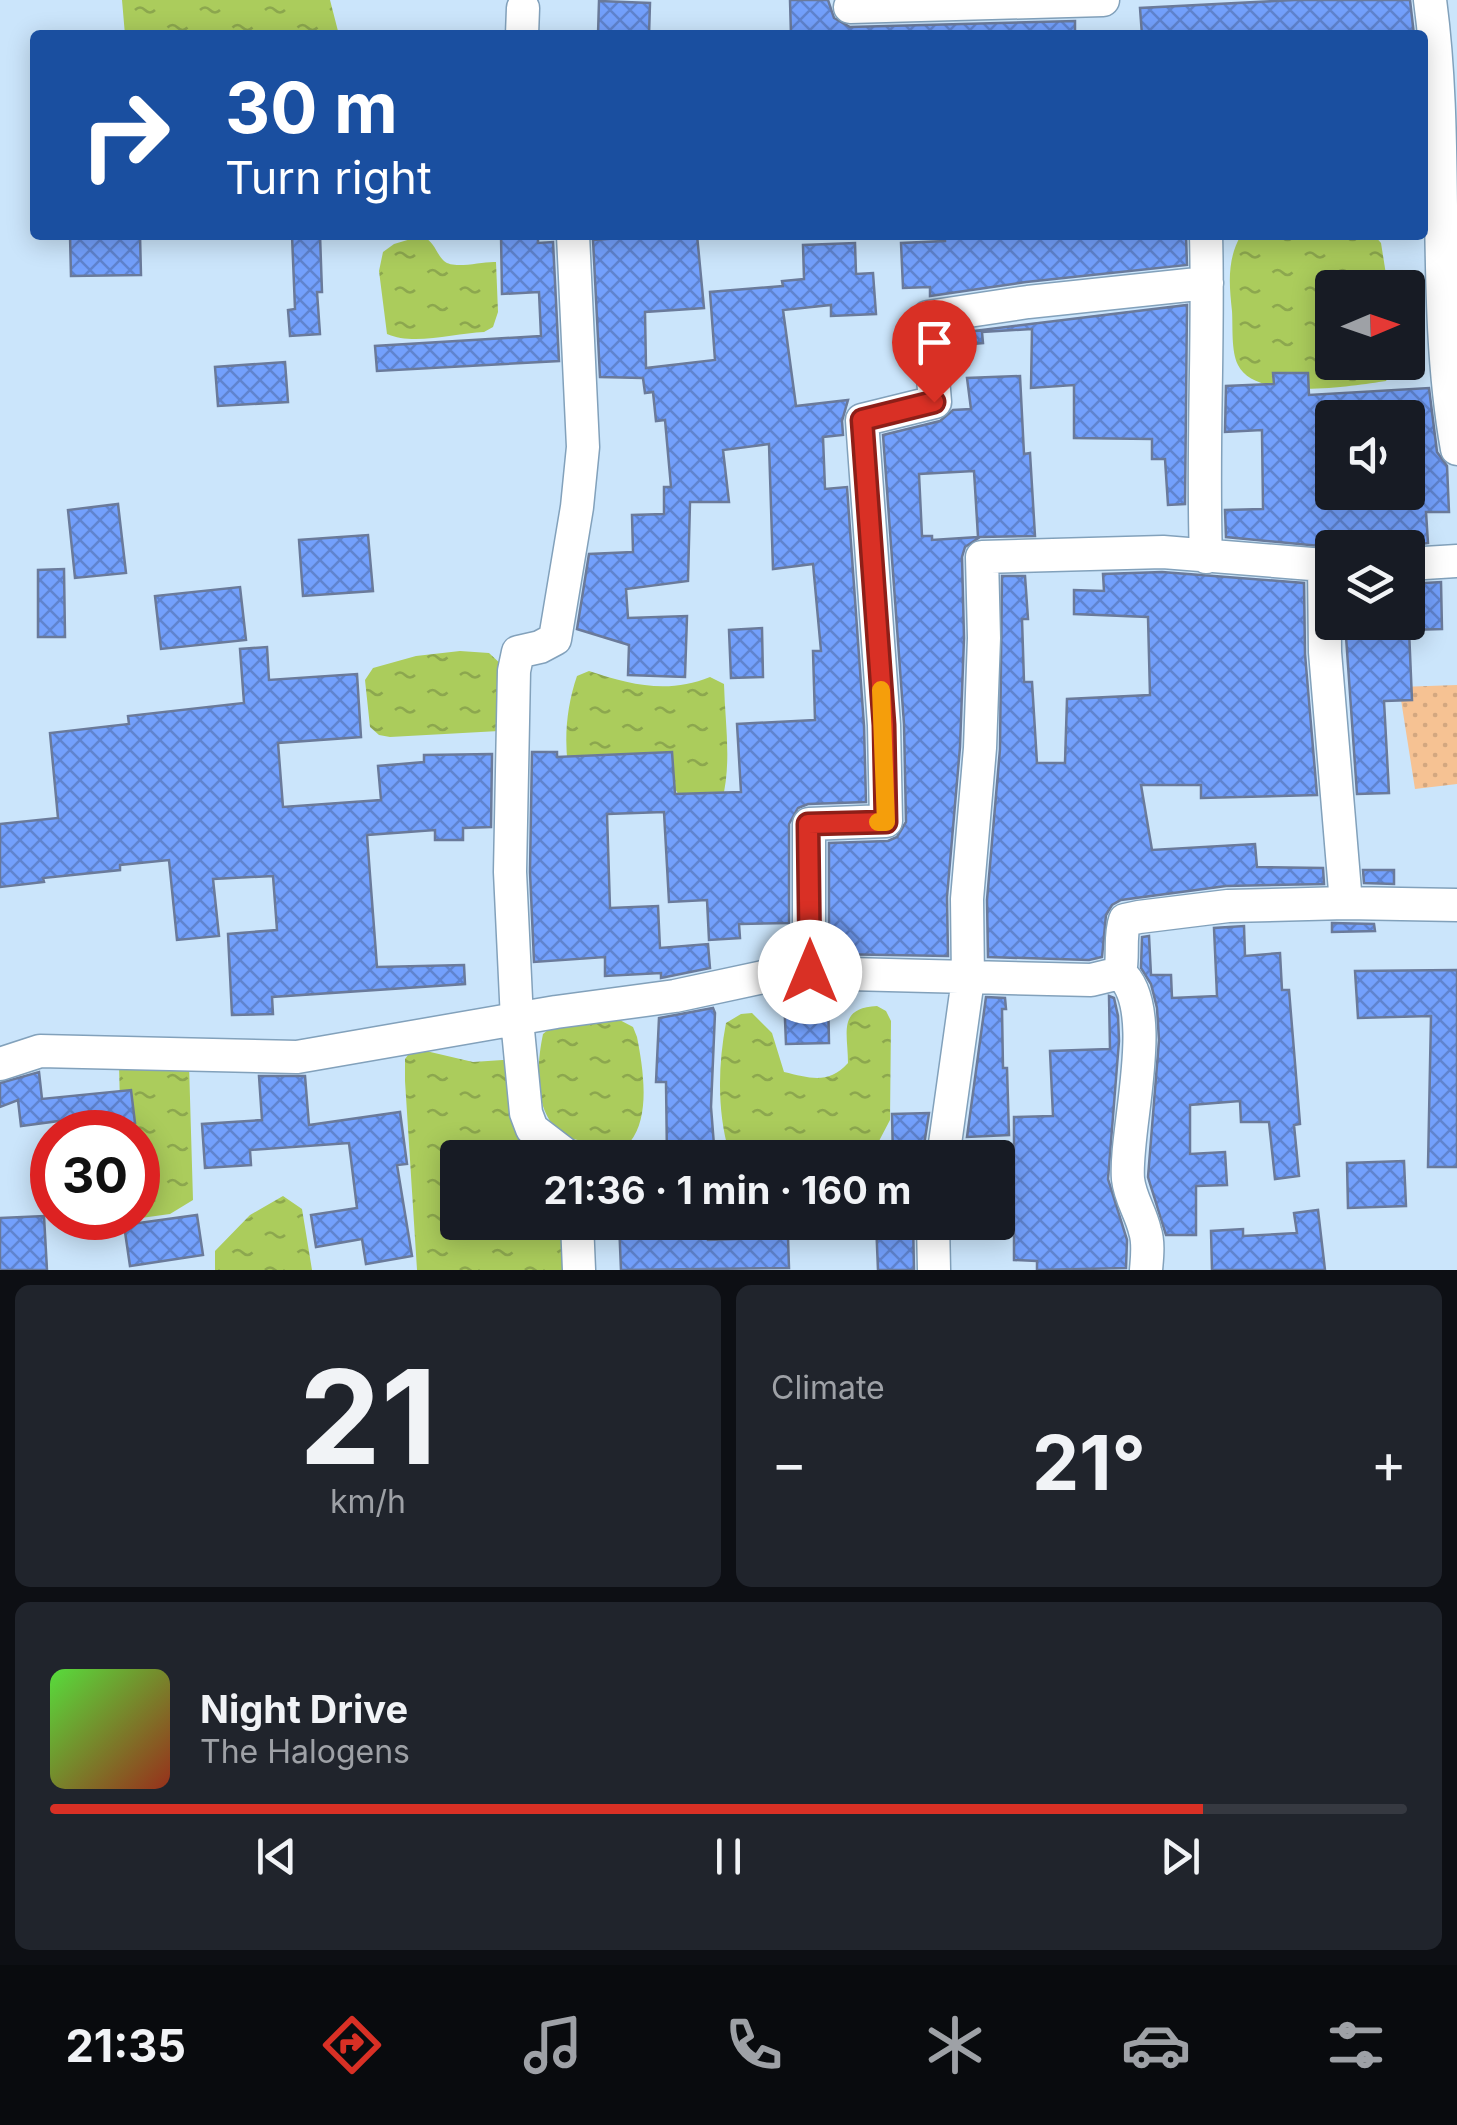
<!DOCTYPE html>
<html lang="en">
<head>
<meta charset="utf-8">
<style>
  :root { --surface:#171b24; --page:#20242c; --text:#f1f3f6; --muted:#9ea1a6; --line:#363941; --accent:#d93025 }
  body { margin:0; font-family:Inter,sans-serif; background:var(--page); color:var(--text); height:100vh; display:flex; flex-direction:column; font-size:38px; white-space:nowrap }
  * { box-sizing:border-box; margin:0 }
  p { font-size:32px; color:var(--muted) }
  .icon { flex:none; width:55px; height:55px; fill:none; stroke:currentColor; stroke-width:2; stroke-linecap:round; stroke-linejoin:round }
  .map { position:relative; height:1270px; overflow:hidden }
  .panel { display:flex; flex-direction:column; gap:15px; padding:15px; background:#0d0f14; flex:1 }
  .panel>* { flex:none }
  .banner { position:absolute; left:30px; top:30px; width:1398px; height:210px; border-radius:10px; box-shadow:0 5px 25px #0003; background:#1a4fa0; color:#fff; overflow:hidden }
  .needle { width:65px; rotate:88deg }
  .buttons { position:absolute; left:1315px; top:270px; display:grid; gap:20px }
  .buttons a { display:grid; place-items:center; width:110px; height:110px; border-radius:10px; background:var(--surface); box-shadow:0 5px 25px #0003; font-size:50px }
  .speed { position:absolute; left:30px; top:1110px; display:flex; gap:20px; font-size:50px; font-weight:700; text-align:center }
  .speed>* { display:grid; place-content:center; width:130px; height:130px; border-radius:50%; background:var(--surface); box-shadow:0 5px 25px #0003; line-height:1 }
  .speed .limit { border:15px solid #d22; background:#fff; color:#111 }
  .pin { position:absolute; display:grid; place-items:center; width:85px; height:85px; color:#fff; margin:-102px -42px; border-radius:50% 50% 50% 0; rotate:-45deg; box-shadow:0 0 10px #0007 }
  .pin .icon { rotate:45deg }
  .me { position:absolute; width:110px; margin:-55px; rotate:0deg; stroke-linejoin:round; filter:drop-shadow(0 0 8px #0008) }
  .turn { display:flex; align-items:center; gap:35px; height:210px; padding:0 30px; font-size:45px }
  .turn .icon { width:130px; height:130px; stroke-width:2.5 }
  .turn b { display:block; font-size:70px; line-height:85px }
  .big { font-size:75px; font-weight:700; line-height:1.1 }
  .panel .card { flex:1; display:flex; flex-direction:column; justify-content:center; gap:15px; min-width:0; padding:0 35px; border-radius:15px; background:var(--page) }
  .panel .dial { align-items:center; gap:0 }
  .dial b { font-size:130px; line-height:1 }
  .song { display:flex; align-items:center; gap:30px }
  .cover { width:120px; height:120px; border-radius:15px; background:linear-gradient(135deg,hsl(110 70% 55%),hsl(10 70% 35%)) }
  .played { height:10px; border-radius:5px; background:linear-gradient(90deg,var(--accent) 85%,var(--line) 85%) }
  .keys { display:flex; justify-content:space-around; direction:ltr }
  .heat { display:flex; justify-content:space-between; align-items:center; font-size:55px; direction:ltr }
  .panel .tiles { flex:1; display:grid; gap:15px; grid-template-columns:1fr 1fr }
  .card:last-child { grid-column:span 2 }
  .trip { position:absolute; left:440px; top:1140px; width:575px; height:100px; border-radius:10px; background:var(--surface); box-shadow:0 5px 25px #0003; font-weight:700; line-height:100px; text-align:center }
  .menu { display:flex; height:160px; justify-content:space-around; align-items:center; background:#090b0e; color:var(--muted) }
  .menu .icon { width:70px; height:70px }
  .menu .on { color:var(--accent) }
  .menu b { font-size:45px; color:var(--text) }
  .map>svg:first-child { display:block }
  .park { fill:url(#park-dots) }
  .water { fill:url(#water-ripples) }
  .building { fill:url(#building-cross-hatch); stroke:#6a7a9a; stroke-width:2.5; fill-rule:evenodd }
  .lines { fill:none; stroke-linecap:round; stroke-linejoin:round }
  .street-casing { stroke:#82a1bb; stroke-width:35 }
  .street { stroke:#fff; stroke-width:32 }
  .route-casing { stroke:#8d1f18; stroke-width:25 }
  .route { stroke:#d93025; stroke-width:18 }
  .slow { stroke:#f59e0b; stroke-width:18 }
</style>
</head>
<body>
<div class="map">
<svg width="1457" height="1270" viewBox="0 0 1457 1270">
  <defs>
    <pattern id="park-dots" width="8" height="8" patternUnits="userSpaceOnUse" patternTransform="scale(2.5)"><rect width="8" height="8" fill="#f6c293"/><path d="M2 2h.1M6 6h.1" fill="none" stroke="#d3a780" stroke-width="1.8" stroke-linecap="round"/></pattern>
    <pattern id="water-ripples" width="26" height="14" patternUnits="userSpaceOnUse" patternTransform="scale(2.5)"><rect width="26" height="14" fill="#abcc5c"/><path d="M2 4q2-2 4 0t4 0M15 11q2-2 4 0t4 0" fill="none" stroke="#8ca74e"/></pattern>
    <pattern id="building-cross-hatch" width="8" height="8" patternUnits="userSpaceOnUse" patternTransform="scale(2.5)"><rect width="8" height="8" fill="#73a0fc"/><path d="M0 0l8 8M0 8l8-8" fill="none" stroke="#5f83ce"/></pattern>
  </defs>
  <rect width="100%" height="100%" fill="#cbe5fb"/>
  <path class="park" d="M1457,685V784L1415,789L1399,687Z"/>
  <path class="water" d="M122,0H330L339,35H125Z
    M1241,235H1374L1381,243L1388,287L1332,288V362L1396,363L1386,381C1352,386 1256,402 1238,365C1231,351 1233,327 1232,311C1229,284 1227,259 1241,235Z
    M421,236C436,242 434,251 444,261C454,270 482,261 496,262L498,312L493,327L484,332C455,333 414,346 387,334L379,271L383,252L394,244Z
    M460,651L489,653L503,666L499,731L390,737L379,735L370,727L365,680L373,668L416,656Z
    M589,671C630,685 669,694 710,677L724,684C725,724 732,762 722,801L681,798L671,783L568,766C564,736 567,705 577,676Z
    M877,1006L886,1011L891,1021L890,1120L879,1141L746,1157H738L729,1152C717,1111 718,1065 726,1023L741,1014L752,1013L772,1033L784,1072C810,1078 828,1085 848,1063C848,1033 837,1008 877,1006Z
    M616,1018L633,1027L637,1037C643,1068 651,1116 630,1142C609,1142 577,1146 560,1132C533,1110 537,1063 543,1034L554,1025Z
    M411,1051H426L473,1062L516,1059L553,1157L458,1158V1222L568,1223L569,1270H417L405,1081V1059Z
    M189,1064L193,1200L170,1214L76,1227L69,1218H138V1132H130L120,1105L119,1065Z
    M283,1196L302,1209L312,1270H215V1251L250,1215Z"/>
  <path class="building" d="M790,0H828L834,18L850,27L1075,21V35H791Z
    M1294,0H1410L1414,35H1142L1140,8Z
    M599,1L650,3L649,35H598Z
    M70,235H140L141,275L71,276Z
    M292,235H320L322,292H317L320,334L290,336L288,310L295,309Z
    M501,235H538V243L553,242L559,361L377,371L375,346L541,336L539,292L502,294Z
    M661,235H697L704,308L645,312L646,368L715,360L710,292L783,286L782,281L804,279L803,245L855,243L856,274L873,273L876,314L831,316V305L783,310L796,406L848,400L842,421L843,435L823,437L825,489L847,487L864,726L866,802L808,804L798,808L789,824V923L739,924L740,938L709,940L707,900L669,902L664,812L607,814L610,908L658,906L660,948L708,944L710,968L661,978V973L605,976V957L534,962L530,872L532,752H557V757L672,752L675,794L741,792L737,724L815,720L813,651H821L813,564L773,569L769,444L723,450L729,502H690L688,581L626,589L628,618L687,616L685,677L628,675L629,645L577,629L589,554L633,552L632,515L664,514V487H671L665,420L656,421L653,392L645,393L643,378L600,377L593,240Z
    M945,235H1105L1106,238L1186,235L1187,265L1026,282L930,296V287L903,288L901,243L945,241Z
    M1187,305L1185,504L1168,505L1165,459H1152V439L1074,438V385L1031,388L1032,329L982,332L983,343L950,346L949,334Z
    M285,362L288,402L218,406L215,367Z
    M1273,373H1308L1309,395L1429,388L1437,452L1447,466L1449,512H1426L1428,543L1397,548H1341L1226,537L1225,510L1263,509L1262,430L1225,432L1226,386L1274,384ZM1332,418H1408V492H1332Z
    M1020,376L1024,454L1030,453L1035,536L980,537L965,547L962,557L964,638L960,747L947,897L948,956L829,954V843L888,841L897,837L906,822L904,724L883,435L940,421L953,410L971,409L967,378ZM974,471L978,537L932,540V536H922L919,474Z
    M118,504L126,573L75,578L68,510Z
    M368,535L373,591L303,596L299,540Z
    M64,569L65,637H38V570Z
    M1162,572L1304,583L1305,654L1317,795L1201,798V785H1141L1152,850L1255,844L1257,867L1323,868L1324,884L1226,886L1121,900L1112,905L1106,915L1102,957L1089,960L988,957L987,900L1000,749L1002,576H1025L1028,619H1022L1024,682H1032L1037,763H1065L1067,699L1150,695L1148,617L1074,614V590L1104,591L1103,574Z
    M1441,582L1442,629L1409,630L1412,700L1384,701L1389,793L1357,794L1345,622H1408V584Z
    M240,587L246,640L161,649L155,596Z
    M762,628L763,677L731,678L729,630Z
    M267,647L269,680L357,674L361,737L278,743L283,807L381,800L378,766L424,762V755L492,754L491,827L463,828V840H435V830L367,835L377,967L464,965L465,984L272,997L273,1014L232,1015L228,934L277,930L273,876L213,879L219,936L177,940L169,860L120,865V870L43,878L44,882L0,887V824L58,818L50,733L129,724L128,716L244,703L240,649Z
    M1363,870H1394V884L1364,883Z
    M1332,923L1374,924L1375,931L1332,932Z
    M1244,926L1245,956L1280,953L1282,990H1289L1300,1124L1294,1125L1299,1176L1275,1179L1269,1122H1241L1240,1101L1190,1105V1154L1225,1152L1227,1185L1196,1186V1235H1166L1148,1177L1159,1040L1157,1008L1151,984L1141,968L1142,937L1149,936L1151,975H1171L1172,998L1217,996L1214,928Z
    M1457,970V1167H1428L1431,1016L1358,1018L1355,971Z
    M828,993L829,1043L786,1044L784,995Z
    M1109,996L1114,998L1118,1016L1119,1041L1108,1179L1127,1240L1126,1268L1037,1270V1261L1014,1260V1117L1053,1116L1050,1051L1110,1049Z
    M986,997L1005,998L1006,1009H1002L1003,1068H1007L1009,1135L967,1137Z
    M713,1008L715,1013L711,1107L715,1158H667L666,1082H656L659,1018Z
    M39,1072L42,1099L131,1090L135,1123L60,1131L59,1121L21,1126L18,1100L0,1107V1083Z
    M259,1076H305L309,1125L400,1112L407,1164L397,1165L412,1256L366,1264L362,1239L316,1247L311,1215L357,1208L349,1143L250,1150L251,1165L205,1168L202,1124L262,1120Z
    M929,1113L922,1158H893L892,1114Z
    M1404,1161L1406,1206L1348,1208L1347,1163Z
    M1318,1210L1325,1270H1212L1211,1231L1243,1229V1236L1297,1233L1294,1213Z
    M197,1215L203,1255L130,1266L124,1225Z
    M44,1216L47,1270H0V1218Z
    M619,1222L708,1223V1240L788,1237L789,1268L621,1270Z
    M876,1222H913L914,1270H878Z"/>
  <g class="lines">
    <g class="street-casing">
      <path id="street" d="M1430,0C1450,148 1431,303 1457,449
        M850,7L1103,0
        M522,35L523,8
        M1206,557C1202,449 1209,342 1206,235
        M1408,564L1457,561
        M1332,565H1324L1325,652L1346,903
        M809,973V824L886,821L884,725L862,420L935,402L928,317L1028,302L1207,283
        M1120,973C1161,1008 1124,1130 1128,1179C1130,1198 1141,1213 1145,1231C1149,1243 1147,1258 1146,1270
        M0,1064L40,1051L297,1057L556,1012L675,996L768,976L809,973L1091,980L1120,973C1124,955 1119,937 1125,920L1139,917L1228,906L1346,903L1457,905
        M570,1158L532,1129L526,1113L517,1020L510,872L514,671L518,652L540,647L555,639L577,507L583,447L573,235
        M943,1158L968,979L967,899L980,748L984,638L982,557L1163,552L1324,565
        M577,1222L579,1270
        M933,1222L934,1270"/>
    </g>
    <use href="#street" class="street"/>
  </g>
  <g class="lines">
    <g class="route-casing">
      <path id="route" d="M810,972L808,824L886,822L884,725L862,420L934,402"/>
    </g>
    <use href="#route" class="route"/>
    <path class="slow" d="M878,822H886L881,690"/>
  </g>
</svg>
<div class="buttons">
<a><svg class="needle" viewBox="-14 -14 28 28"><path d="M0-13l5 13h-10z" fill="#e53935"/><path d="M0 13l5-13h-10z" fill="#9ea1a6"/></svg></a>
<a><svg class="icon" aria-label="sound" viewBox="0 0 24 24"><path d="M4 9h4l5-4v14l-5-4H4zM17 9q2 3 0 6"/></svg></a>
<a><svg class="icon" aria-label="layers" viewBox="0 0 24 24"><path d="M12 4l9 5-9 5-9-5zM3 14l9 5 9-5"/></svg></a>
</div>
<div class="speed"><div class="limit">30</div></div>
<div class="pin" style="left:934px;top:402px;background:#d93025"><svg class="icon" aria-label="arrive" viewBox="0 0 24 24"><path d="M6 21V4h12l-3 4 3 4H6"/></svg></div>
<svg class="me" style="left:810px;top:972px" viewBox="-20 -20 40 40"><circle r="19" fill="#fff"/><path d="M0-13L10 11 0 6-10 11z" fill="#d93025"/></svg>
<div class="trip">21:36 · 1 min · 160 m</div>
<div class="banner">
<div class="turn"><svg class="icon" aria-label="right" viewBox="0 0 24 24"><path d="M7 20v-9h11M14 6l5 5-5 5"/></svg><div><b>30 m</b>Turn right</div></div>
</div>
</div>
<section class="panel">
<div class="tiles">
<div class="card dial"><b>21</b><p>km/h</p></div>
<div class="card"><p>Climate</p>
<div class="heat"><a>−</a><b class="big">21°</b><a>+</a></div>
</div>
<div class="card">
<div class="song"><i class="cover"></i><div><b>Night Drive</b><p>The Halogens</p></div></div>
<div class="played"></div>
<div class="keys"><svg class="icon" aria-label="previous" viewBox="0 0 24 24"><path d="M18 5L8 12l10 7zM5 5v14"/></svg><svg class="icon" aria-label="pause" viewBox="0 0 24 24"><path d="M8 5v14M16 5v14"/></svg><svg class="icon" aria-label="next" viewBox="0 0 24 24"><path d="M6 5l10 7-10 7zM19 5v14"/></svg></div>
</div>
</div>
</section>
<nav class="menu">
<b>21:35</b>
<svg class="icon on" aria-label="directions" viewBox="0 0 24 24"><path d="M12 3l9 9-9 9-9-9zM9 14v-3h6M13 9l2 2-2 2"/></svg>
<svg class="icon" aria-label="music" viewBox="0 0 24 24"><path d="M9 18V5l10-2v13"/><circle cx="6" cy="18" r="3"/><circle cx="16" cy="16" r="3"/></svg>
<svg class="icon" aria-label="phone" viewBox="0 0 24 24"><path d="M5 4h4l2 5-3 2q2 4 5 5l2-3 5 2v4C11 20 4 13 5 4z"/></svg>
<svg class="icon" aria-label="climate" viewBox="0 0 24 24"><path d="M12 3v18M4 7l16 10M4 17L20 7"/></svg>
<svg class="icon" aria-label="car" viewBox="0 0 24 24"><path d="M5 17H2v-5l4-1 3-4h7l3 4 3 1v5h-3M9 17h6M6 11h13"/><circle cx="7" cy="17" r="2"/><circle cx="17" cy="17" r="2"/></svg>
<svg class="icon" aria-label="filters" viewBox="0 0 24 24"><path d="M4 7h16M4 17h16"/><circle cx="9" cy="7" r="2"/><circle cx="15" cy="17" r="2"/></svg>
</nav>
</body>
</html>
